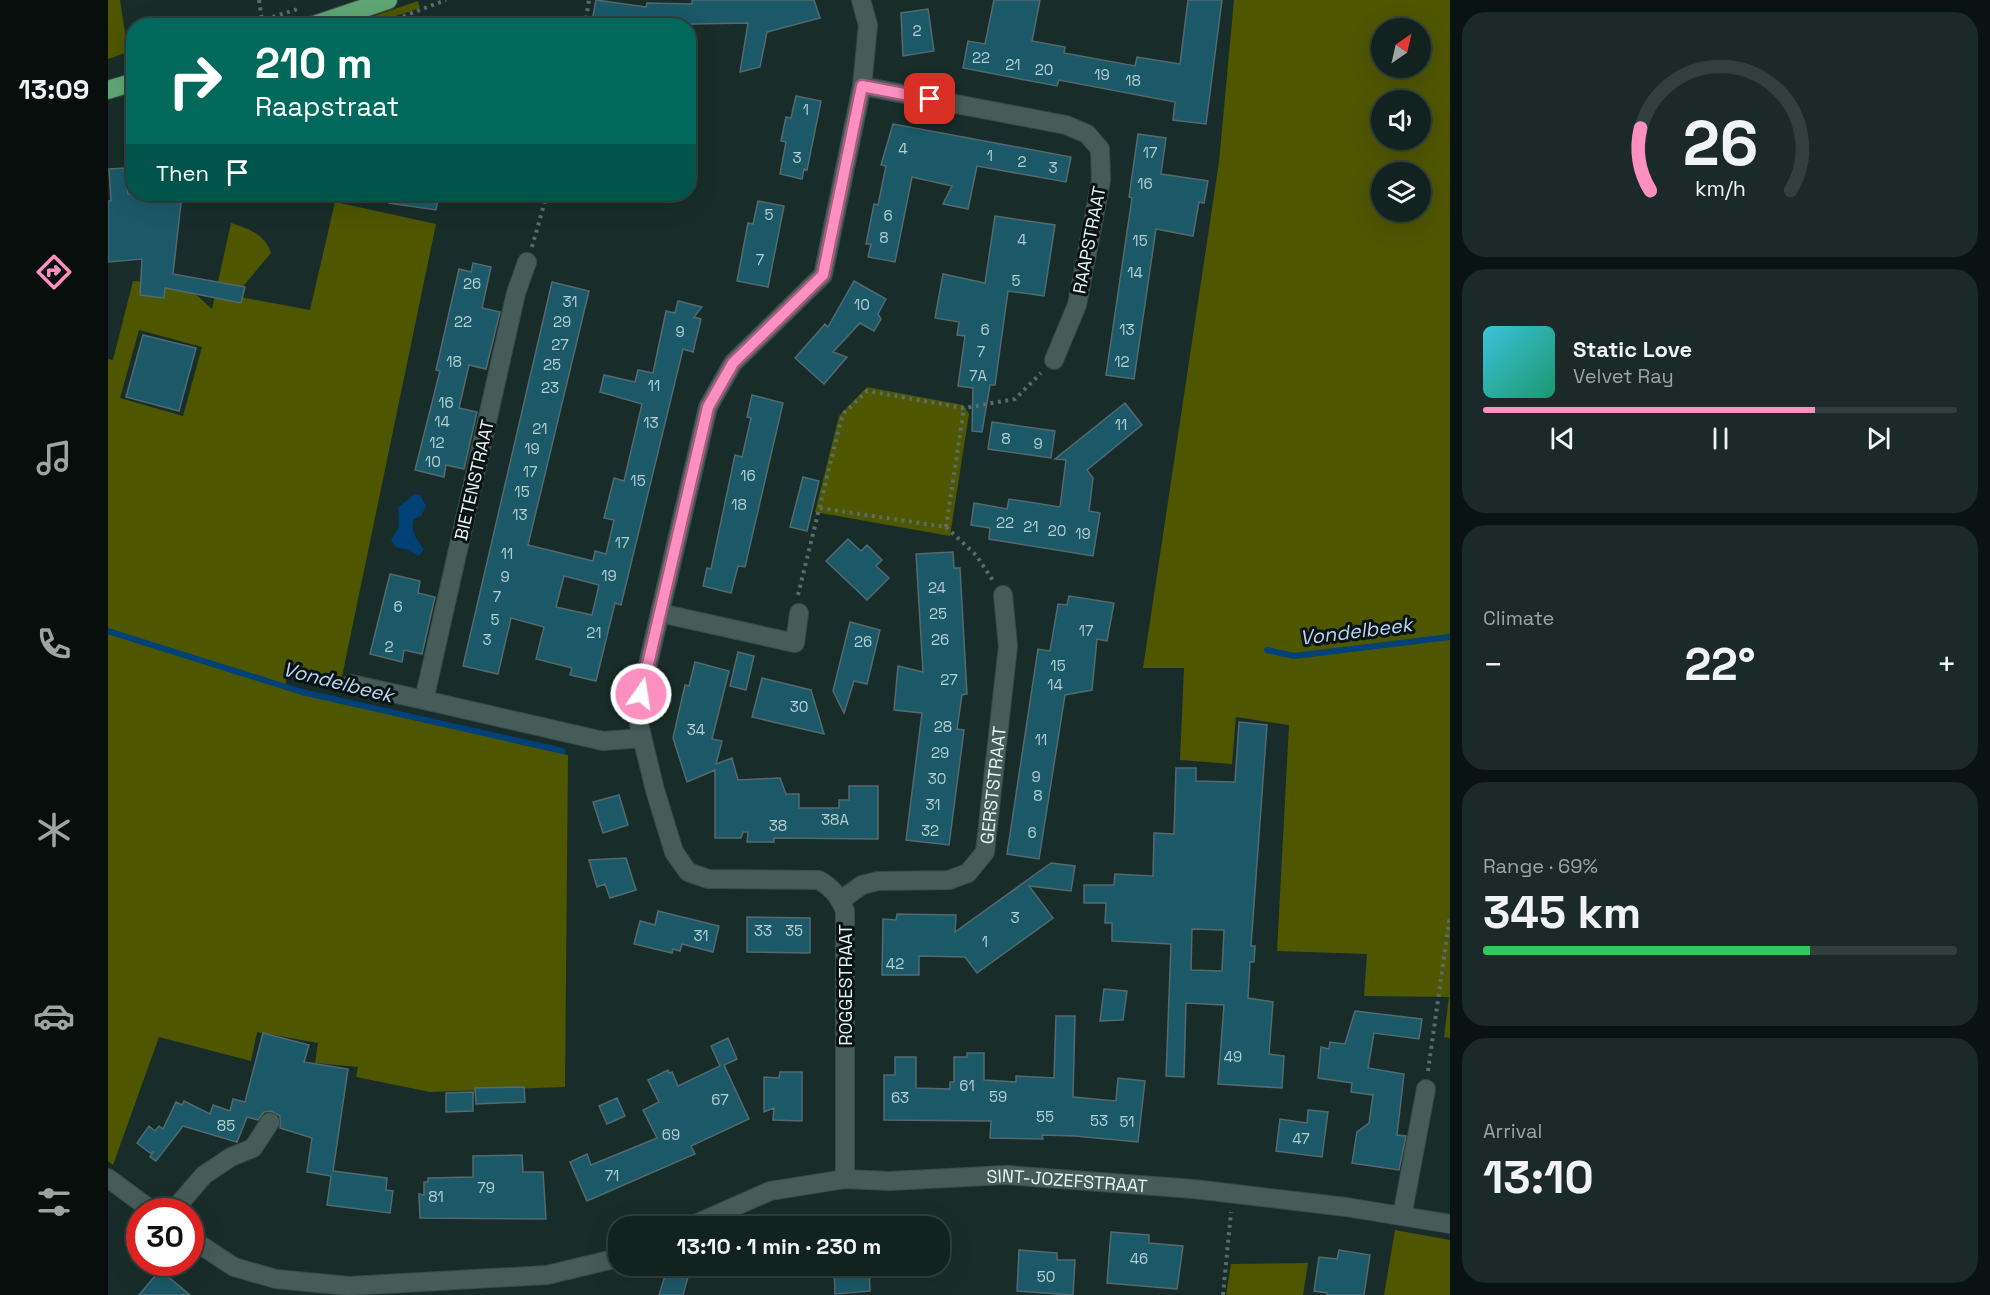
<!DOCTYPE html>
<html lang="en">
<head>
<meta charset="utf-8">
<style>
  :root { --surface:#12221f; --page:#1b2a28; --text:#f1f3f6; --muted:#9ca4a4; --line:#313f3d; --accent:#fd8fc1 }
  body { margin:0; font-family:"Space Grotesk",sans-serif; background:var(--page); color:var(--text); height:100vh; display:flex; flex-direction:column; font-size:22px; white-space:nowrap }
  * { box-sizing:border-box; margin:0 }
  p { font-size:20px; color:var(--muted) }
  .icon { flex:none; width:33px; height:33px; fill:none; stroke:currentColor; stroke-width:2; stroke-linecap:round; stroke-linejoin:round }
  .map { position:relative; flex:1; overflow:hidden }
  .side { display:flex; flex-direction:column; gap:12px; padding:12px; background:#0a1311; width:540px }
  .side>* { flex:none }
  .hud { position:absolute; left:18px; top:18px; width:570px; height:183px; border-radius:24px; box-shadow:0 6px 24px #0002,0 0 0 2px var(--line); background:#00695c; color:#fff; overflow:hidden }
  .needle { width:39px; rotate:34deg }
  .controls { position:absolute; left:1263px; top:18px; display:grid; gap:12px }
  .controls a { display:grid; place-items:center; width:60px; height:60px; border-radius:50%; background:var(--surface); box-shadow:0 6px 24px #0002,0 0 0 2px var(--line); font-size:30px }
  .speed { position:absolute; left:18px; top:1198px; display:flex; gap:12px; font-size:30px; font-weight:700; text-align:center }
  .speed>* { display:grid; place-content:center; width:78px; height:78px; border-radius:50%; background:var(--surface); box-shadow:0 6px 24px #0002,0 0 0 2px var(--line); line-height:1 }
  .speed .limit { border:9px solid #d22; background:#fff; color:#111 }
  .pin { position:absolute; display:grid; place-items:center; width:51px; height:51px; color:#fff; margin:-26px; border-radius:12px; box-shadow:0 3px 9px #0006 }
  .me { position:absolute; width:66px; margin:-33px; rotate:13deg; stroke-linejoin:round; filter:drop-shadow(0 0 4px #0008) }
  .turn { display:flex; align-items:center; gap:21px; height:126px; padding:0 30px; font-size:27px }
  .turn .icon { width:78px; height:78px; stroke-width:2.5 }
  .turn b { display:block; font-size:42px; line-height:51px }
  .then { display:flex; align-items:center; height:57px; padding:0 30px; background:#0003; gap:12px; font-size:22px }
  .big { font-size:45px; font-weight:600; line-height:1.1 }
  .side .widget { flex:1; display:flex; flex-direction:column; justify-content:center; gap:9px; min-width:0; padding:0 21px; border-radius:24px; background:var(--page) }
  .side .dial { align-items:center; gap:0 }
  .dial svg { height:156px; overflow:visible; fill:none; stroke:var(--line); stroke-width:7; stroke-linecap:round; text-anchor:middle }
  .dial text { fill:var(--text); stroke:none }
  .song { display:flex; align-items:center; gap:18px }
  .cover { width:72px; height:72px; border-radius:9px; background:linear-gradient(135deg,hsl(190 70% 55%),hsl(160 70% 35%)) }
  .played { height:6px; border-radius:3px; background:linear-gradient(90deg,var(--accent) 70%,var(--line) 70%) }
  .keys { display:flex; justify-content:space-around; direction:ltr }
  .heat { display:flex; justify-content:space-between; align-items:center; font-size:33px; direction:ltr }
  .charge { height:9px; border-radius:4px; background:linear-gradient(90deg,#34c759 69%,var(--line) 0) }
  .trip { position:absolute; left:500px; top:1216px; width:342px; height:60px; border-radius:24px; background:var(--surface); box-shadow:0 6px 24px #0002,0 0 0 2px var(--line); font-weight:600; line-height:60px; text-align:center }
  main { display:flex; flex:1; min-height:0 }
  .dock { display:flex; flex-direction:column; width:108px; justify-content:space-around; align-items:center; background:#070e0c; color:var(--muted) }
  .dock .icon { width:42px; height:42px }
  .dock .selected { color:var(--accent) }
  .dock b { font-size:27px; color:var(--text) }
  .map>svg:first-child { display:block }
  .green { fill:#4f5600; fill-rule:evenodd }
  .water { fill:#004177 }
  .lines { fill:none; stroke-linecap:round; stroke-linejoin:round }
  .stream { stroke:#004177; stroke-width:6 }
  .building { fill:#1b5968; stroke:#53696f; stroke-width:1.5; fill-rule:evenodd }
  .minor-casing { stroke:#394b48; stroke-width:20 }
  .major-casing { stroke:#394b48; stroke-width:20 }
  .path { stroke:#596c68; stroke-width:4; stroke-dasharray:3 4.5; stroke-linecap:butt }
  .minor { stroke:#465c58; stroke-width:18 }
  .major { stroke:#5fa674; stroke-width:18 }
  .route-casing { stroke:#a45d7d; stroke-width:15 }
  .route { stroke:#fd8fc1; stroke-width:10 }
  .labels { text-anchor:middle; dominant-baseline:central; stroke-width:6; stroke-linejoin:round; paint-order:stroke }
  .number-label { font-size:15px; fill:#b5ced0 }
  .street-label { font-size:18px; fill:#e8f5f2; stroke:#0a1311 }
  .water-label { font-size:20px; font-style:italic; fill:#bad8f9; stroke:#0a1311 }
</style>
</head>
<body>
<main>
<nav class="dock">
<b>13:09</b>
<svg class="icon selected" aria-label="directions" viewBox="0 0 24 24"><path d="M12 3l9 9-9 9-9-9zM9 14v-3h6M13 9l2 2-2 2"/></svg>
<svg class="icon" aria-label="music" viewBox="0 0 24 24"><path d="M9 18V5l10-2v13"/><circle cx="6" cy="18" r="3"/><circle cx="16" cy="16" r="3"/></svg>
<svg class="icon" aria-label="phone" viewBox="0 0 24 24"><path d="M5 4h4l2 5-3 2q2 4 5 5l2-3 5 2v4C11 20 4 13 5 4z"/></svg>
<svg class="icon" aria-label="climate" viewBox="0 0 24 24"><path d="M12 3v18M4 7l16 10M4 17L20 7"/></svg>
<svg class="icon" aria-label="car" viewBox="0 0 24 24"><path d="M5 17H2v-5l4-1 3-4h7l3 4 3 1v5h-3M9 17h6M6 11h13"/><circle cx="7" cy="17" r="2"/><circle cx="17" cy="17" r="2"/></svg>
<svg class="icon" aria-label="filters" viewBox="0 0 24 24"><path d="M4 7h16M4 17h16"/><circle cx="9" cy="7" r="2"/><circle cx="15" cy="17" r="2"/></svg>
</nav>
<div class="map">
<svg width="1342" height="1295" viewBox="0 0 1342 1295">
  <rect width="100%" height="100%" fill="#182d29"/>
  <path class="green" d="M0,0H12L20,52L0,59Z
    M1126,0H1342V1038L1336,1037L1341,997L1256,996L1259,954L1169,951L1181,725L1128,717L1124,764L1072,760L1076,668H1035L1111,162ZM1274,28H1312V68H1274ZM1274,100H1312V140H1274ZM1312,172V212H1274V172Z
    M310,1L312,8L260,25L257,19Z
    M227,202L328,224L231,691L179,677L177,686L460,755L457,1087L322,1092L248,1077L250,1067L207,1063L210,1043L149,1032L143,1061L51,1037L5,1165L0,1161V359L5,360L25,281L53,283L82,289L104,309L123,223C141,229 157,234 163,253L127,296L202,310ZM31,330L94,347L75,416L12,398Z
    M759,387L855,405L861,414L842,536L707,512L731,416Z
    M1287,1230L1342,1240V1295H1276Z
    M1200,1263L1195,1295H1118L1123,1264Z"/>
  <path class="water" d="M306,494L312,495L318,506L313,516L306,519C302,534 309,538 316,550L310,556L301,550L288,547L283,540L291,527L290,508Z"/>
  <g class="lines">
    <path class="stream" d="M0,631L194,692L455,751
      M1159,650L1186,656L1342,637"/>
  </g>
  <path class="building" d="M488,0L538,7L539,3L584,4V0H706L712,18L659,32L652,67L632,72L640,23L483,26Z
    M886,0H932L924,41L957,47L956,53L1027,66L1029,57L1072,64L1080,0H1114L1098,124L1065,120L1067,102L951,80L949,86L855,68L860,41L877,44Z
    M820,9L826,51L795,56L793,13Z
    M688,96L713,101L699,170L696,169L694,179L672,174L678,142L673,141L678,117L683,118Z
    M785,124L963,157L958,182L869,166L860,209L835,204L844,186L804,177L787,262L760,257L763,244H758L766,204L770,205L778,166L773,165Z
    M1030,134L1058,138L1053,174L1100,181L1096,203L1091,202L1085,236L1048,229L1026,379L998,375L1024,198L1021,197Z
    M18,168L20,194H74L65,274L137,287L133,303L57,288L56,298L32,295L34,259L0,262V201H3L1,169Z
    M282,194H331L328,210L281,203Z
    M650,201L676,206L660,287L629,281L640,223L645,224Z
    M887,216L947,225L936,296L900,291L887,385H882L874,432L864,431L865,388L850,386L857,336L849,335L851,322L827,318L835,274L877,283Z
    M365,263L383,267L374,308L392,312L378,369L361,365L351,408L369,412L356,469L338,465L336,477L307,470L332,371L328,370L351,269L363,272Z
    M746,281L778,299L770,314L773,319L766,331L752,323L725,352L739,357L716,384L687,358L717,324L720,327Z
    M444,282L481,291L420,545L485,561L487,551L498,554L506,520L496,518L506,478L516,481L534,404L492,392L496,375L527,382L530,370L545,373L558,311L567,313L570,301L594,307L586,317L593,319L585,352L575,349L513,605L507,603L488,681L462,675L464,668L428,659L436,627L403,618L390,674L355,666ZM456,576L491,585L484,615L448,607Z
    M35,335L88,348L71,411L18,397Z
    M644,395L675,403L637,567L630,566L623,593L595,586L599,568L603,569L627,455L634,457L643,418L639,417Z
    M1017,403L1034,425L979,470L985,478L981,511L992,513L985,556L881,539L882,528L863,525L866,503L899,509L901,499L952,507L958,460L947,459Z
    M884,422L947,431L943,458L880,449Z
    M695,477L711,481L699,531L682,527Z
    M740,539L753,551L759,545L774,560L768,566L781,578L759,600L718,561Z
    M845,552L846,568H852L859,694L854,695L849,729L856,730L841,845L798,840L814,713L786,710L790,666L815,672L808,554Z
    M282,574L312,581L310,593L327,597L314,654L296,650L294,662L262,654Z
    M961,596L1006,603L999,641L989,639L984,690L957,695L931,859L899,854L930,649L942,651L950,604L959,605Z
    M742,622L772,630L759,684L746,681L736,713L725,691Z
    M630,652L646,656L638,690L622,686Z
    M587,662L621,671L604,739L614,741L608,764L624,758L630,780L672,778L678,794H691V808H731V800H741V786H770V839L666,838V842H639L640,832H635L633,838H607V770L579,782L565,738L577,685L581,686Z
    M654,678L703,690L716,734L644,717Z
    M1131,722L1159,725L1143,946H1147L1146,962H1142L1140,998L1165,1002L1161,1054L1176,1056L1174,1088L1110,1084L1116,1005L1078,1003L1076,1077L1058,1076L1063,944L1004,941V923H997L998,903H976V885H1006L1007,874L1045,876L1046,833L1066,834L1068,768H1088V781L1127,782ZM1084,929L1116,930L1114,971L1083,970Z
    M511,795L520,825L495,833L485,802Z
    M518,858L528,890L502,898L497,884L489,887L481,860Z
    M943,863L967,866L963,891L921,886L945,918L869,973L857,957L811,956V975H774L775,919L788,920L789,914L848,915L847,932Z
    M550,911L611,926L605,952L574,944L572,951L565,949L564,953L526,944L532,921L547,925Z
    M639,917L702,918V953L639,952Z
    M996,989L1019,991L1015,1020L992,1021Z
    M1247,1011L1314,1019L1311,1039L1266,1033L1260,1068L1296,1074L1289,1135L1298,1136L1291,1170L1244,1163L1249,1132L1261,1123L1265,1095L1243,1092L1244,1083L1210,1078L1213,1047L1221,1049L1222,1042L1237,1044Z
    M948,1016H967L965,1097L1008,1101L1010,1078L1037,1081L1030,1142L967,1136L934,1135L935,1139L882,1138L883,1121L776,1120V1075H787V1057H808V1088L842,1089V1082H846V1057H859V1053H876V1080L908,1082V1076L946,1078Z
    M155,1033L201,1045L196,1062L240,1069L225,1171L279,1178L278,1190L285,1191L282,1213L219,1205L223,1176L199,1172L204,1138L172,1128V1116L163,1111L156,1112L150,1120L139,1117L129,1142L75,1126L48,1161L42,1157L45,1152L42,1153L29,1143L41,1126L47,1131L51,1126L55,1129L68,1102L74,1105L76,1101L102,1114L105,1105L122,1111L125,1099L137,1102Z
    M620,1038L629,1059L616,1065L641,1119L583,1146L587,1154L479,1201L462,1162L479,1154L483,1165L549,1138L535,1110L551,1102L540,1080L560,1070L561,1073L564,1072L570,1086L612,1066L603,1046Z
    M672,1072H694V1121L665,1120L666,1108L656,1112V1077L671,1078Z
    M416,1087L417,1102L368,1104L367,1088Z
    M365,1092V1111L338,1112V1093Z
    M509,1098L517,1116L499,1124L491,1106Z
    M1200,1110L1220,1112L1214,1157L1168,1151L1172,1119L1199,1123Z
    M414,1155L415,1172H435L438,1219L312,1218L311,1194L316,1195V1182H320V1178L365,1177V1156Z
    M1003,1232L1041,1235V1243L1075,1246L1069,1289L999,1283Z
    M911,1250L949,1253V1260H967L965,1295L909,1291Z
    M1231,1250L1262,1255L1256,1295H1219V1293L1206,1291L1211,1257L1229,1259Z
    M560,1266H583L575,1295H551Z
    M726,1266H761L762,1291L727,1294Z
    M52,1270L82,1295H31Z"/>
  <g class="lines">
    <g class="minor-casing">
      <g id="minor">
        <path d="M754,86L958,125L979,134L992,149L993,180L969,305L946,360"/>
        <path d="M419,262L408,293L316,700L495,741L534,738"/>
        <path d="M552,613L687,643L691,613"/>
        <path d="M243,684L316,700"/>
        <path id="s1" d="M733,900L754,885L770,881L841,880L860,873L877,852L900,646L895,595"/>
        <path d="M0,1178L46,1212"/>
        <path d="M737,1179V911C731,896 724,888 711,880L600,879L580,872L566,852L547,790L530,720L533,694L600,407L625,363L715,275L754,86L760,25L753,0"/>
        <path d="M64,1212L96,1175L123,1157L145,1148L162,1122"/>
        <path d="M1294,1216L1318,1089"/>
        <path id="s2" d="M581,1227L662,1191L737,1179L781,1181L898,1175L1086,1189L1238,1207L1342,1224"/>
        <path d="M82,1238L126,1267L168,1279L241,1286L439,1275L510,1258"/>
      </g>
    </g>
    <g class="major-casing">
      <path id="major" d="M203,26L280,0
        M0,90L26,82"/>
    </g>
    <path class="path" d="M151,0L155,26
      M288,19L338,0
      M136,26L193,8
      M477,26L481,0
      M424,247L439,194
      M712,508L838,527L868,555L886,582
      M838,527L856,408
      M690,595L732,424L736,413L759,391L856,408L907,399L933,373
      M1320,1071L1342,915
      M1115,1295L1123,1212"/>
    <use href="#minor" class="minor"/>
    <use href="#major" class="major"/>
  </g>
  <g class="lines">
    <g class="route-casing">
      <path id="route" d="M533,694L600,407L625,363L715,275L754,86L822,99"/>
    </g>
    <use href="#route" class="route"/>
  </g>
  <g class="labels">
    <g class="number-label">
      <text x="809" y="30">2</text>
      <text x="873" y="57">22</text>
      <text x="905" y="64">21</text>
      <text x="936" y="69">20</text>
      <text x="994" y="74">19</text>
      <text x="1025" y="80">18</text>
      <text x="698" y="109">1</text>
      <text x="795" y="148">4</text>
      <text x="1042" y="152">17</text>
      <text x="882" y="155">1</text>
      <text x="689" y="157">3</text>
      <text x="914" y="161">2</text>
      <text x="945" y="167">3</text>
      <text x="1037" y="183">16</text>
      <text x="661" y="214">5</text>
      <text x="780" y="215">6</text>
      <text x="776" y="237">8</text>
      <text x="914" y="239">4</text>
      <text x="1032" y="240">15</text>
      <text x="652" y="259">7</text>
      <text x="1027" y="272">14</text>
      <text x="908" y="280">5</text>
      <text x="364" y="283">26</text>
      <text x="462" y="301">31</text>
      <text x="754" y="304">10</text>
      <text x="355" y="321">22</text>
      <text x="454" y="321">29</text>
      <text x="877" y="329">6</text>
      <text x="1019" y="329">13</text>
      <text x="572" y="331">9</text>
      <text x="452" y="344">27</text>
      <text x="873" y="351">7</text>
      <text x="346" y="361">18</text>
      <text x="1014" y="361">12</text>
      <text x="444" y="364">25</text>
      <text x="870" y="375">7A</text>
      <text x="546" y="385">11</text>
      <text x="442" y="387">23</text>
      <text x="338" y="402">16</text>
      <text x="334" y="421">14</text>
      <text x="543" y="422">13</text>
      <text x="1013" y="424">11</text>
      <text x="432" y="428">21</text>
      <text x="898" y="438">8</text>
      <text x="329" y="442">12</text>
      <text x="930" y="443">9</text>
      <text x="424" y="448">19</text>
      <text x="325" y="461">10</text>
      <text x="422" y="471">17</text>
      <text x="640" y="475">16</text>
      <text x="530" y="480">15</text>
      <text x="414" y="491">15</text>
      <text x="631" y="504">18</text>
      <text x="412" y="514">13</text>
      <text x="897" y="522">22</text>
      <text x="923" y="526">21</text>
      <text x="949" y="530">20</text>
      <text x="975" y="533">19</text>
      <text x="514" y="542">17</text>
      <text x="399" y="553">11</text>
      <text x="501" y="575">19</text>
      <text x="397" y="576">9</text>
      <text x="829" y="587">24</text>
      <text x="389" y="596">7</text>
      <text x="290" y="606">6</text>
      <text x="830" y="613">25</text>
      <text x="387" y="619">5</text>
      <text x="978" y="630">17</text>
      <text x="486" y="632">21</text>
      <text x="379" y="639">3</text>
      <text x="832" y="639">26</text>
      <text x="755" y="641">26</text>
      <text x="281" y="646">2</text>
      <text x="950" y="665">15</text>
      <text x="841" y="679">27</text>
      <text x="947" y="684">14</text>
      <text x="691" y="706">30</text>
      <text x="835" y="726">28</text>
      <text x="588" y="729">34</text>
      <text x="933" y="739">11</text>
      <text x="832" y="752">29</text>
      <text x="928" y="776">9</text>
      <text x="829" y="778">30</text>
      <text x="930" y="795">8</text>
      <text x="825" y="804">31</text>
      <text x="727" y="819">38A</text>
      <text x="670" y="825">38</text>
      <text x="822" y="830">32</text>
      <text x="924" y="832">6</text>
      <text x="907" y="917">3</text>
      <text x="655" y="930">33</text>
      <text x="686" y="930">35</text>
      <text x="593" y="935">31</text>
      <text x="877" y="941">1</text>
      <text x="787" y="963">42</text>
      <text x="1125" y="1056">49</text>
      <text x="859" y="1085">61</text>
      <text x="890" y="1096">59</text>
      <text x="792" y="1097">63</text>
      <text x="612" y="1099">67</text>
      <text x="937" y="1116">55</text>
      <text x="991" y="1120">53</text>
      <text x="1019" y="1121">51</text>
      <text x="118" y="1125">85</text>
      <text x="563" y="1134">69</text>
      <text x="1193" y="1138">47</text>
      <text x="504" y="1175">71</text>
      <text x="378" y="1187">79</text>
      <text x="328" y="1196">81</text>
      <text x="1031" y="1258">46</text>
      <text x="938" y="1276">50</text>
    </g>
    <g class="street-label">
      <text transform="translate(981 240) rotate(-79)">RAAPSTRAAT</text>
      <text transform="translate(366 480) rotate(-77)">BIETENSTRAAT</text>
      <text stroke="none"><textPath href="#s1" startOffset="228">GERSTSTRAAT</textPath></text>
      <text transform="translate(737 985) rotate(-90)">ROGGESTRAAT</text>
      <text stroke="none"><textPath href="#s2" startOffset="387">SINT-JOZEFSTRAAT</textPath></text>
    </g>
    <g class="water-label">
      <text transform="translate(1248 631) rotate(-7)">Vondelbeek</text>
      <text transform="translate(230 682) rotate(14)">Vondelbeek</text>
    </g>
  </g>
</svg>
<div class="controls">
<a><svg class="needle" viewBox="-14 -14 28 28"><path d="M0-13l5 13h-10z" fill="#e53935"/><path d="M0 13l5-13h-10z" fill="#9ca4a4"/></svg></a>
<a><svg class="icon" aria-label="sound" viewBox="0 0 24 24"><path d="M4 9h4l5-4v14l-5-4H4zM17 9q2 3 0 6"/></svg></a>
<a><svg class="icon" aria-label="layers" viewBox="0 0 24 24"><path d="M12 4l9 5-9 5-9-5zM3 14l9 5 9-5"/></svg></a>
</div>
<div class="speed"><div class="limit">30</div></div>
<div class="pin" style="left:822px;top:99px;background:#d93025"><svg class="icon" aria-label="arrive" viewBox="0 0 24 24"><path d="M6 21V4h12l-3 4 3 4H6"/></svg></div>
<svg class="me" style="left:533px;top:694px" viewBox="-20 -20 40 40"><circle r="17" fill="#fd8fc1" stroke="#fff" stroke-width="3"/><path d="M0-11L8 9 0 5-8 9z" fill="#fff"/></svg>
<div class="trip">13:10 · 1 min · 230 m</div>
<div class="hud">
<div class="turn"><svg class="icon" aria-label="right" viewBox="0 0 24 24"><path d="M7 20v-9h11M14 6l5 5-5 5"/></svg><div><b>210 m</b>Raapstraat</div></div>
<div class="then">Then<svg class="icon" aria-label="arrive" viewBox="0 0 24 24"><path d="M6 21V4h12l-3 4 3 4H6"/></svg></div>
</div>
</div>
<section class="side">
<div class="widget dial"><svg viewBox="0 0 100 80">
<path d="M14 69A42 42 0 1 1 86 69"/>
<path d="M14 69A42 42 0 0 1 9 37" stroke="#fd8fc1"/>
<text x="50" y="56" font-size="32" font-weight="700">26</text>
<text x="50" y="72" font-size="11">km/h</text>
</svg></div>
<div class="widget">
<div class="song"><i class="cover"></i><div><b>Static Love</b><p>Velvet Ray</p></div></div>
<div class="played"></div>
<div class="keys"><svg class="icon" aria-label="previous" viewBox="0 0 24 24"><path d="M18 5L8 12l10 7zM5 5v14"/></svg><svg class="icon" aria-label="pause" viewBox="0 0 24 24"><path d="M8 5v14M16 5v14"/></svg><svg class="icon" aria-label="next" viewBox="0 0 24 24"><path d="M6 5l10 7-10 7zM19 5v14"/></svg></div>
</div>
<div class="widget"><p>Climate</p>
<div class="heat"><a>−</a><b class="big">22°</b><a>+</a></div>
</div>
<div class="widget"><p>Range · 69%</p><b class="big">345 km</b><div class="charge"></div></div>
<div class="widget"><p>Arrival</p><b class="big">13:10</b></div>
</section>
</main>
</body>
</html>
